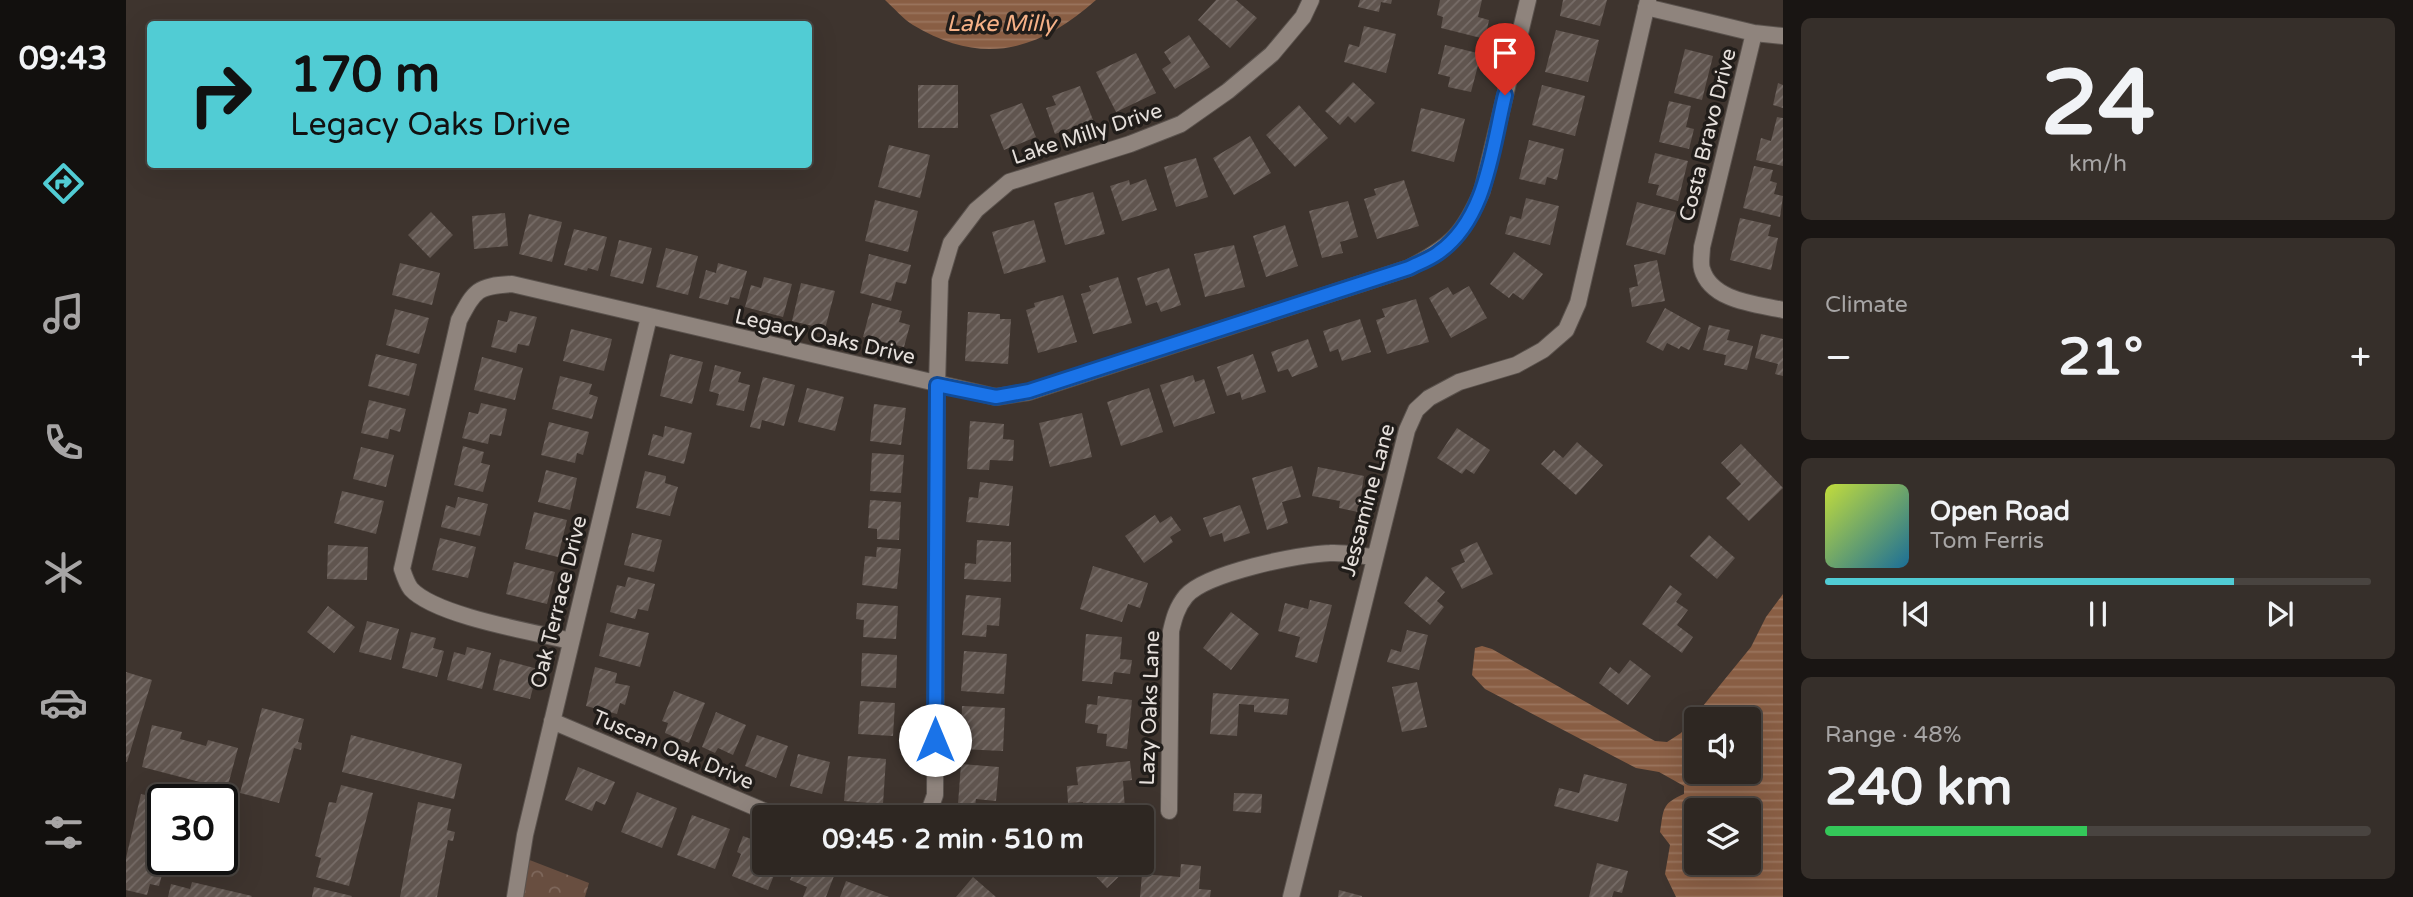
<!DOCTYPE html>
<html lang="en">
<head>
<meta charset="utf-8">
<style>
  :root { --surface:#2e2722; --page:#362f2a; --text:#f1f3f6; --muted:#a7a5a5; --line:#494440; --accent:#51ccd4 }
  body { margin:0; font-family:"Varela Round",sans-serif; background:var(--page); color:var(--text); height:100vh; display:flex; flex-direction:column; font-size:26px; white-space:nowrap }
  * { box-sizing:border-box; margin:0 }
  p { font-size:23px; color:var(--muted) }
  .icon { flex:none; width:38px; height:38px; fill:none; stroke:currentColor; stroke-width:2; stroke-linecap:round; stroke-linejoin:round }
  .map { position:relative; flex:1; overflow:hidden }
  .panel { display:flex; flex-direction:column; gap:18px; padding:18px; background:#191513; width:630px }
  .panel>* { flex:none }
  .top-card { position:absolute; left:21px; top:21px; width:665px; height:147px; border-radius:7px; box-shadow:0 7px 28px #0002,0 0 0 2px var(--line); background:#51ccd4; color:#111; overflow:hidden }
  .tools { position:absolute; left:1558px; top:707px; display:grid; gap:14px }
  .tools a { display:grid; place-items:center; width:77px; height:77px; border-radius:7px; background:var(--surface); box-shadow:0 7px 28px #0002,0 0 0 2px var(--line); font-size:35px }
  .speed { position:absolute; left:21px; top:784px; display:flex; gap:14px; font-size:35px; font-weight:700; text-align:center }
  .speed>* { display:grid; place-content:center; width:91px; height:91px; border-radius:50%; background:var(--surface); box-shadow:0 7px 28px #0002,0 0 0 2px var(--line); line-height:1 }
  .speed .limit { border:4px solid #111; border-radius:10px; background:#fff; color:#111 }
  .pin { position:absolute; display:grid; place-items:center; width:60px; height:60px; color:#fff; margin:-72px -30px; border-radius:50% 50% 50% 0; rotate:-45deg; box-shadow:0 0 7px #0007 }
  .pin .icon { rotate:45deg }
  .me { position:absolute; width:77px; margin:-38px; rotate:0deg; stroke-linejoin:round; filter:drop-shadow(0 0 5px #0008) }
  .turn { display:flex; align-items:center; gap:24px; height:147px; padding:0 28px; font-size:32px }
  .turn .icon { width:91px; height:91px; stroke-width:2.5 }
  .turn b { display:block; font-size:49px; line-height:60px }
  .big { font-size:52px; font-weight:700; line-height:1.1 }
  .panel .card { flex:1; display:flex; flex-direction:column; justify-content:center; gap:10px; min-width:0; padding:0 24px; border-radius:10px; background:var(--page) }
  .panel .dial { align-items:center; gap:0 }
  .dial b { font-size:91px; line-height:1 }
  .song { display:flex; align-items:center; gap:21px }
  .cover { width:84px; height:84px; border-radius:10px; background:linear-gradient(135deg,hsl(70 70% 55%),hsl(200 70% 35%)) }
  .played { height:7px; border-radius:4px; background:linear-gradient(90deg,var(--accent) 75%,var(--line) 75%) }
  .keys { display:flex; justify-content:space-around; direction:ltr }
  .heat { display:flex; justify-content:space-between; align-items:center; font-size:38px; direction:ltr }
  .charge { height:10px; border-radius:5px; background:linear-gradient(90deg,#34c759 48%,var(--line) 0) }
  .trip { position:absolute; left:626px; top:805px; width:402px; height:70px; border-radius:7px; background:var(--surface); box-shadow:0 7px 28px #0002,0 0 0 2px var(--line); font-weight:700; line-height:70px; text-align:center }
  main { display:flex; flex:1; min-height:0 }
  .dock { display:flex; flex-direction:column; width:126px; justify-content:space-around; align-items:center; background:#12100e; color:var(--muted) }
  .dock .icon { width:49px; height:49px }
  .dock .on { color:var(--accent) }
  .dock b { font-size:32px; color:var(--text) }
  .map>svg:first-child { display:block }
  .forest { fill:url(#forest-crowns) }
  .water { fill:url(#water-rules); fill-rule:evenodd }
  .building { fill:url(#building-hatch) }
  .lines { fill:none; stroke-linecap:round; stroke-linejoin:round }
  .street-casing { stroke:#5a524d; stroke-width:18 }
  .street { stroke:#8f847d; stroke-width:16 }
  .route-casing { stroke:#114b97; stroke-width:18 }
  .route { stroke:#1a73e8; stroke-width:12 }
  .labels { text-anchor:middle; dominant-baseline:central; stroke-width:7; stroke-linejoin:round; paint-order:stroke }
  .street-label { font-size:21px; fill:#e6e0dc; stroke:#211d1a }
  .water-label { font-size:23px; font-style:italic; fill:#f6b187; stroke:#211d1a }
</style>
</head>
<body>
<main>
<nav class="dock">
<b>09:43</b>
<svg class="icon on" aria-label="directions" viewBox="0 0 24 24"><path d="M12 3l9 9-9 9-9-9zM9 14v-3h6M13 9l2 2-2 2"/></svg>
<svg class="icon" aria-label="music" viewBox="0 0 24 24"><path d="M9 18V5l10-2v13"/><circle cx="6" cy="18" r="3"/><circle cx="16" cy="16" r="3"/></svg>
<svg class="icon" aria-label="phone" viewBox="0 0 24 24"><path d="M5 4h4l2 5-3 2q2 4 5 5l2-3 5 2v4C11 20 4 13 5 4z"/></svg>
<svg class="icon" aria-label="climate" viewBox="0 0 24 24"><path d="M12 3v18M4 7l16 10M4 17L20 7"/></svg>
<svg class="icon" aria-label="car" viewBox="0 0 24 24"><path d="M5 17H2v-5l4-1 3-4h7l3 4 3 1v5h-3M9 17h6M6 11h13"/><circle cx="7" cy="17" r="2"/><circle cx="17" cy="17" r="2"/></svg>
<svg class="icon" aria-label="filters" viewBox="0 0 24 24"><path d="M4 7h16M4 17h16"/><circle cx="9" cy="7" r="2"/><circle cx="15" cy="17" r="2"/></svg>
</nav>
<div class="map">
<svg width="1657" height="897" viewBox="0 0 1657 897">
  <defs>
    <pattern id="forest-crowns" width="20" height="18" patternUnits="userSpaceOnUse" patternTransform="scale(1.75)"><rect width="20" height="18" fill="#684e40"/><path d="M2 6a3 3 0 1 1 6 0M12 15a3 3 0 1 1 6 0" fill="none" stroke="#7e675b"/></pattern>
    <pattern id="water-rules" width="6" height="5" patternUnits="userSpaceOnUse" patternTransform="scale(1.75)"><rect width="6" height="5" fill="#895e44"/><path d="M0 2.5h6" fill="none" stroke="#9a755e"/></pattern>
    <pattern id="building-hatch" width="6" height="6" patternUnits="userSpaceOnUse" patternTransform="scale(1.75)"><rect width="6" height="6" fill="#60554f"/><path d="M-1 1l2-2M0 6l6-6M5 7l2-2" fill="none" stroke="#776d68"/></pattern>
  </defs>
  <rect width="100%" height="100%" fill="#3e342e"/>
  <path class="forest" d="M401,859L463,883L459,897H395Z"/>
  <path class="water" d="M759,0H970C912,51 857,67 787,25C777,19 768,8 759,0Z
    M1657,594V897H1550L1539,874L1544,845L1534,832C1538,809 1535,804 1558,794V786L1533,772L1510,768L1359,689L1346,675L1349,648L1356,646L1366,649L1529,741L1541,742L1555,733L1625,647L1640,617ZM1570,719H1622V772H1570ZM1570,810H1622V863H1570Z"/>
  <path class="building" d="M1090,0H1110L1131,18L1104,48L1072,20Z
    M1234,0H1266L1265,4L1255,2L1253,12L1232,7Z
    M1314,0H1356L1352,17L1363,20L1359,39L1315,28L1317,17L1311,15Z
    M1437,0H1481L1474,26L1434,16Z
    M1238,26L1270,34L1260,73L1218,62L1223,44L1233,47Z
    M1430,30L1473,40L1462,82L1419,72Z
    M1063,35L1084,67L1049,89L1036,69L1045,63L1038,52Z
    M1319,45L1355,54L1345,92L1322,87L1324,77L1312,74Z
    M1559,49L1587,56L1576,100L1548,93Z
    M1010,53L1030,93L990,112L970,72Z
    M1227,82L1249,103L1229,123L1222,116L1214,125L1199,111Z
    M1652,83L1657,85V108L1647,105Z
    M792,85H832V128H792Z
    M1416,85L1459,96L1449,136L1406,125Z
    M954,86L967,120L929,134L920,108L930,105L926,96Z
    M1543,101L1565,106L1560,127L1568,129L1563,149L1533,142Z
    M896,103L910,137L878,150L864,115Z
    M1173,105L1202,138L1169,167L1140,135Z
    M1295,108L1339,119L1328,162L1285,151Z
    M1651,117L1657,118V166L1630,160L1635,138L1645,141Z
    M1124,136L1145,173L1108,195L1087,158Z
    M1403,140L1438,149L1431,180L1421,177L1419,185L1393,179Z
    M763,145L804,155L794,198L752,187Z
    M1529,153L1562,161L1552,201L1530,195L1533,185L1522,183Z
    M1070,158L1082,197L1050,207L1038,167Z
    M1628,166L1647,170L1644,181L1651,183L1648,194L1657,196L1654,217L1617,208Z
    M1020,179L1031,210L996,221L984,186L1003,180L1004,185Z
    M1278,180L1293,226L1251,239L1238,199L1250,195L1248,189Z
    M967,192L979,234L939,245L928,203Z
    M1400,198L1433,206L1424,245L1379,234L1384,216L1395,219Z
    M749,200L792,211L782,252L739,241Z
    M1222,201L1232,237L1214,242L1217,253L1196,258L1183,211Z
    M1511,202L1550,212L1539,255L1500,245Z
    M305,212L327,235L304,258L282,235Z
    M379,213L382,246L348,249L346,216Z
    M403,214L436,222L426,262L393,254Z
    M1614,218L1645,225L1642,236L1652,238L1645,270L1604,260Z
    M908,220L920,262L878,274L866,232Z
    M1159,225L1172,266L1140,277L1127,236Z
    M448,229L481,237L472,271L462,268L461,271L438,265Z
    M493,240L526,248L517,284L484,276Z
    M1108,245L1119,287L1079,297L1068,254Z
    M540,248L572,256L562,295L530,287Z
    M1388,252L1417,274L1397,300L1387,293L1383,298L1364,284Z
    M743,254L785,265L780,284L770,282L765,301L734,293Z
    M1531,260L1539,301L1506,307L1503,288L1512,286L1508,265Z
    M274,263L314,273L306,305L266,295Z
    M592,263L621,271L613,299L604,297L602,305L573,298L580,270L590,273Z
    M1043,268L1055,305L1035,312L1031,302L1020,306L1011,278Z
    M638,277L666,284L657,317L619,307L625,285L635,288Z
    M992,277L1006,323L967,334L955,294L965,291L963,286Z
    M675,283L709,291L699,329L666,321Z
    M1343,286L1361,318L1325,338L1303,298L1322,287L1327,295Z
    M937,295L951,342L912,353L900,310L909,307L908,303Z
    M1290,299L1303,342L1261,354L1250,320L1259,317L1256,309Z
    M746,303L776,311L773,322L784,325L778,347L737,337Z
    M1539,308L1575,328L1563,350L1555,346L1553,349L1541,343L1537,351L1520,342Z
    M269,309L303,318L293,354L260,345Z
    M384,311L411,317L403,346L392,344L390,353L365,347L372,320L381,322Z
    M842,312L874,314V319H885L882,364L839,361Z
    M1234,319L1245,352L1216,361L1212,349L1204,352L1197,331Z
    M1583,325L1604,330L1601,340L1627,346L1621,370L1598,365L1600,355L1577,350Z
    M445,329L486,339L478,371L437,361Z
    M1635,334L1657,339V376L1649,374L1652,364L1629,358Z
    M1182,339L1192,367L1166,377L1162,369L1152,372L1145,352Z
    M250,354L291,364L283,396L242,386Z
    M544,354L577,362L566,404L534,396Z
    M1127,354L1140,392L1116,400L1114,392L1101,396L1091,367Z
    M356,357L397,368L389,400L348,390Z
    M589,365L615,372L612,382L624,385L618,411L590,405L593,394L583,391Z
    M1067,375L1069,382L1078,379L1089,413L1048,427L1034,385Z
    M434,376L466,384L463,394L472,397L466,419L426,409Z
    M637,377L669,385L658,426L636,420L634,429L624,427Z
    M681,388L718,397L709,431L672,422Z
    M1023,388L1037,432L995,446L981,402Z
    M243,400L280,409L274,432L264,429L262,439L235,433Z
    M355,403L381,409L375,436L364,434L362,444L336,438L343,412L352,414Z
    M748,404L780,408L775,445L744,441Z
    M956,413L966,457L924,467L913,423Z
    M844,421L878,424L877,439L888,440L887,461L864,460L863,470L841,469Z
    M423,422L463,432L457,455L451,453L449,463L415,455Z
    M539,426L566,433L558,464L522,455L527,434L537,437Z
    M1331,428L1364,450L1348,474L1340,469L1336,474L1311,458Z
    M1451,442L1477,465L1450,495L1415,464L1428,450L1437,458Z
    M1615,444L1657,488L1623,521L1600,498L1615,484L1595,463Z
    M337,446L358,452L355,463L364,465L357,492L328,485Z
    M235,447L268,455L260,487L227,479Z
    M746,453L778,455L775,493L744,491Z
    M1166,466L1175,497L1156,502L1162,523L1141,530L1126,478Z
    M1192,467L1238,476L1232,512L1213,508L1214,501L1186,496Z
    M420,470L451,478L444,510L412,502Z
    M519,471L540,476L539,483L552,487L544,516L510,508Z
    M854,482L887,486L883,526L840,522L843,497L852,498Z
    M216,491L258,501L250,534L208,523Z
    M332,497L362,504L354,536L315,527L320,505L329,508Z
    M744,500L775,502L773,540L751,539V529L742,528Z
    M1114,505L1124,533L1098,542L1096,533L1084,537L1077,518Z
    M408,512L441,520L432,557L399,549Z
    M1029,515L1034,523L1045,516L1055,530L1044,537L1047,542L1018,563L999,536Z
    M506,533L536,540L528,572L498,565Z
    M1583,535L1609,558L1591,579L1564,556Z
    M314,538L350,547L342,578L306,570Z
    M851,540L885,542V582L838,579L839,563L850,564Z
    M1351,542L1367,574L1336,589L1325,568L1339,562L1334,550Z
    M202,545L242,547L241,580L201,579Z
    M751,547L775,549L771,589L736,585L739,556L750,557Z
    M388,562L429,572L421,604L380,594Z
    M967,566L1022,583L1014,608L1002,604L996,622L954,609Z
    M1300,576L1319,592L1311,601L1318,607L1304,625L1278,603Z
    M502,577L529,584L522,611L512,609L509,619L484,612L491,585L499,587Z
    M1544,585L1556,594L1550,602L1562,610L1551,625L1567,637L1556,653L1516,624Z
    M840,595L875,598L873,626L861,625L860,637L836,635Z
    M1184,600L1206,605L1191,663L1169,657L1174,637L1152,631L1159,603L1182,609Z
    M731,603L772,606L770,639L737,637L738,620L730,619Z
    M202,606L229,627L208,653L181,632Z
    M1105,612L1133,634L1105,670L1077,648Z
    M241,621L273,629L265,660L233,652Z
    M481,623L523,633L514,667L473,656Z
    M1281,630L1302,635L1293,670L1261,662L1265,649L1275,652Z
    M285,632L310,638L307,648L318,651L311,677L276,668Z
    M960,634L996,637L994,659L1006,660L1004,674L988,672L986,684L956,681Z
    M341,647L365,653L356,689L321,680L328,652L339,655Z
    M838,651L881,654L878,694L835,691Z
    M736,653L771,655L770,688L735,686Z
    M374,659L412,669L404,699L367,690Z
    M1504,660L1525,676L1502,705L1473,683L1484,667L1493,674Z
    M469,667L491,673L489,683L504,686L499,705L494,703L491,714L460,706Z
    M0,672L26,680L1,762H0Z
    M1291,682L1301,727L1276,732L1266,687Z
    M548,691L579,703L563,743L539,733L542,723L536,721Z
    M1087,693L1163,699L1161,715L1128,712V705L1113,704L1111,736L1084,734Z
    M972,696L1006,700L1001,749L980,746L981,734L971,733L972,725L959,723L961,704L971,705Z
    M734,701L769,703L767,736L732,734Z
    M836,706L879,708L877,751L835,749Z
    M136,708L178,719L172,742L176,743L175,750L168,748L153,803L114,793Z
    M590,712L620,725L607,755L592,748L589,753L576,747Z
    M26,725L56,732L54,739L80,746L82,740L112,748L101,789L16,767Z
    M225,735L336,764L328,799L216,772Z
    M631,735L662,746L650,778L619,766Z
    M672,754L704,762L696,794L664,786Z
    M722,756L760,759L757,804L718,801Z
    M1004,761L1006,780L997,781L999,809L958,814L957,802L942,803L941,786L952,785L950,767Z
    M835,764L873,767L870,801L850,799L849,806L832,804Z
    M452,767L489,782L479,805L470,801L466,811L439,800Z
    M1458,774L1501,784L1492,822L1428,806L1433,788L1453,793Z
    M215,785L247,793L223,886L190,877L195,858L189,856L203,802L210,803Z
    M511,792L551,808L536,848L495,832Z
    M1108,793L1136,794L1135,813L1107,811Z
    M15,794L37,799V859H40L33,886L24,884L21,895L0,890V858Z
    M292,802L325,809L321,830L329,832L327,841L322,840L311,897H274Z
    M566,815L604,829L589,869L551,855Z
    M617,836L639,844V863H653L642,890L606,876L615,854L611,852Z
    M671,863L708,876L700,897H677L681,887L664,880Z
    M957,863H1007L981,888Z
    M1471,863L1502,871L1496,893L1488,891L1486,897H1463Z
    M1055,864L1075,866L1073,889L1085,890L1084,897H1014L1016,874L1054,877Z
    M847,877L870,897H830Z
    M720,881L763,897H714Z
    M66,882L126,896L125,897H42L45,884L64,889Z
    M188,887L226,896L225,897H186Z
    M1213,890L1236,896V897H1212Z"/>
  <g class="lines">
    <g class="street-casing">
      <path id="street" d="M1520,7L1628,33L1657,36
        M1628,33L1576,247C1576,253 1574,263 1576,269C1585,301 1630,304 1657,310
        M445,641C407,632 310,616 285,589C281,584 278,575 276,569L333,320C349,290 351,286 386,284L870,397L903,392L1283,268C1325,246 1337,235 1356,191L1402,0
        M426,721L652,817
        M1043,811L1045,631C1048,618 1051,607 1060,596C1080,573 1173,554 1204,553C1219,552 1234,556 1248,557
        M801,817L809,795L811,385L814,280L825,243L850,210L883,182L1004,144L1055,124L1102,91L1146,54L1177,17L1185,0
        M389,897L399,835L523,317
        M1165,897L1281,430L1290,410L1303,398L1333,382L1390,365L1417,350L1440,330L1452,303L1522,0"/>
    </g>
    <use href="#street" class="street"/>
  </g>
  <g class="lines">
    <g class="route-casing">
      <path id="route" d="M809,740L811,385L870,397L903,391L1283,268C1293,263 1304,259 1312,253C1361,219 1366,148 1379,95"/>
    </g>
    <use href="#route" class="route"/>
  </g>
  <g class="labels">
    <g class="street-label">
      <text transform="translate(961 134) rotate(-18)">Lake Milly Drive</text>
      <text transform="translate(1582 135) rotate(-76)">Costa Bravo Drive</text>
      <text transform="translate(699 337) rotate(13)">Legacy Oaks Drive</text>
      <text transform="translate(1242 500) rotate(-75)">Jessamine Lane</text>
      <text transform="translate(433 602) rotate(-76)">Oak Terrace Drive</text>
      <text transform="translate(1024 708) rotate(-88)">Lazy Oaks Lane</text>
      <text transform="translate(547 750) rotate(23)">Tuscan Oak Drive</text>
    </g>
    <g class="water-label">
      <text x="875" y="24">Lake Milly</text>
    </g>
  </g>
</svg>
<div class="tools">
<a><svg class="icon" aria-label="sound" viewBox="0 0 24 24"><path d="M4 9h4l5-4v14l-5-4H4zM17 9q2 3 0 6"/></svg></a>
<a><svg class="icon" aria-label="layers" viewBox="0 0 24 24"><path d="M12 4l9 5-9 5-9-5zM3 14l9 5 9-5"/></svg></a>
</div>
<div class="speed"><div class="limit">30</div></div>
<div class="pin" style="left:1379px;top:95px;background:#d93025"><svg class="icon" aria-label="arrive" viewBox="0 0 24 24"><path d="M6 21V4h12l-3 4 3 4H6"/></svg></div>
<svg class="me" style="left:809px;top:740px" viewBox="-20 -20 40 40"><circle r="19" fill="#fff"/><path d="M0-13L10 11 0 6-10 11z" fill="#1a73e8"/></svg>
<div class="trip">09:45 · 2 min · 510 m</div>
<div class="top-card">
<div class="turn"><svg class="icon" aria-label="right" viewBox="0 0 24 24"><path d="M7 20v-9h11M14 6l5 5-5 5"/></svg><div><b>170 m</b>Legacy Oaks Drive</div></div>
</div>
</div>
<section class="panel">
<div class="card dial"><b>24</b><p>km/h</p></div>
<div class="card"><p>Climate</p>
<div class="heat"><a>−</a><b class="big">21°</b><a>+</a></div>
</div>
<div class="card">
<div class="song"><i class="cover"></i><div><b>Open Road</b><p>Tom Ferris</p></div></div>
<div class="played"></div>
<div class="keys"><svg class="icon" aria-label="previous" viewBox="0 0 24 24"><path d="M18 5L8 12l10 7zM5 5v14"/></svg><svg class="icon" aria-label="pause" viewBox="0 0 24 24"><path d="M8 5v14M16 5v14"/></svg><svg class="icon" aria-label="next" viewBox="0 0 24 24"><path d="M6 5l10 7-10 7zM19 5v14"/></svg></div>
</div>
<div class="card"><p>Range · 48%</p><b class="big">240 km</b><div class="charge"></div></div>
</section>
</main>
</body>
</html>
